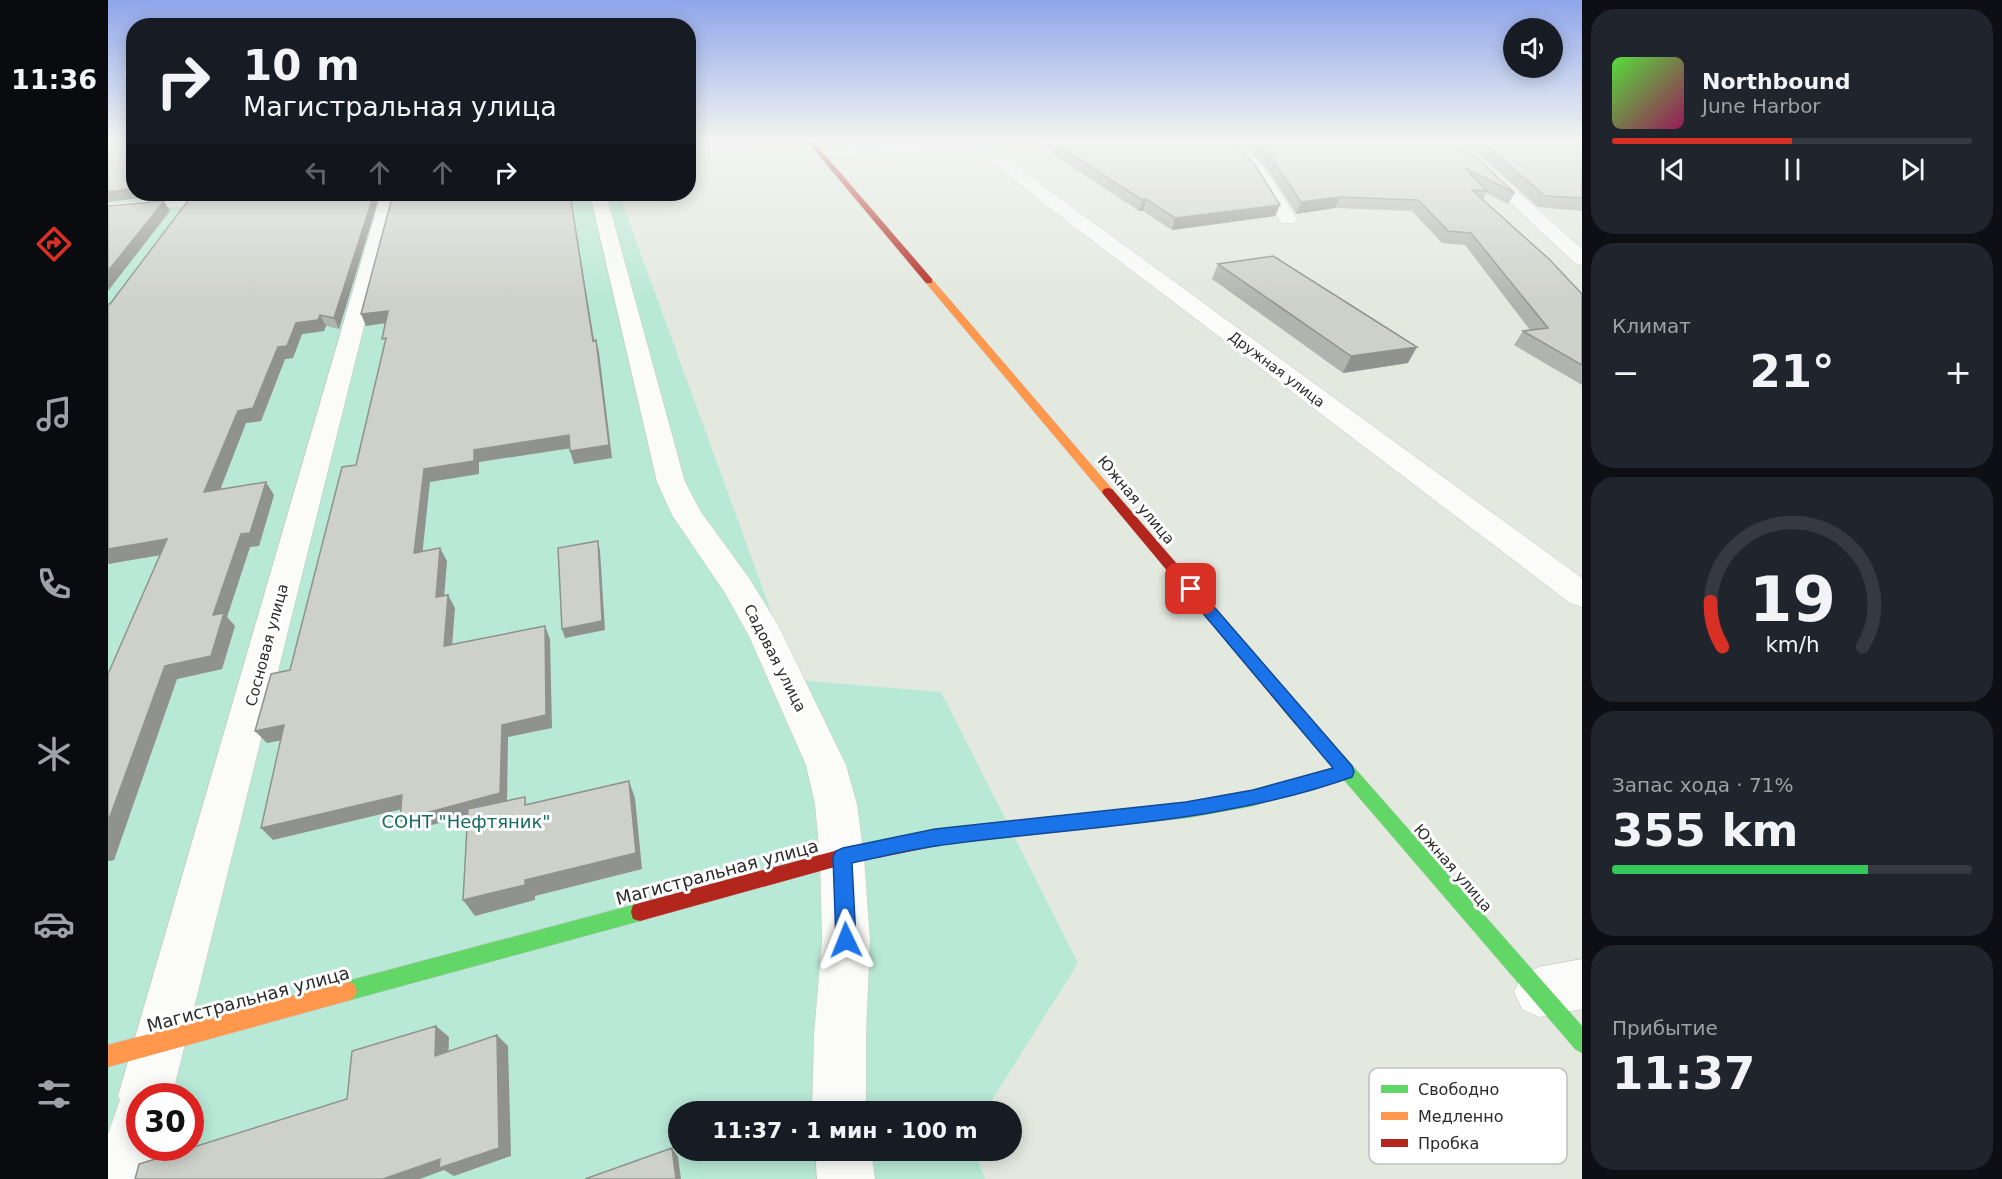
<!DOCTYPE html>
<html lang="ru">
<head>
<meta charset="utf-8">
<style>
  :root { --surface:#171b24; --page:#20242c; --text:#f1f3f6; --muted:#9ea1a6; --line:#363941; --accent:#d93025 }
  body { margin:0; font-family:"DejaVu Sans",sans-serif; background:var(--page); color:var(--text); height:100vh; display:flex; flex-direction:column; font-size:22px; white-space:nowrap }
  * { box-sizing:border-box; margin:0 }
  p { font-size:20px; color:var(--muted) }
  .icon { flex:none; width:33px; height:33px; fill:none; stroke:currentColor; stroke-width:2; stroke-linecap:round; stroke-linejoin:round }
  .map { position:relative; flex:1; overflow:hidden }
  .panel { display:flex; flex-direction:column; gap:9px; padding:9px; background:#0d0f14; width:420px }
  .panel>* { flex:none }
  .guide { position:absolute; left:18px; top:18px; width:570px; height:183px; border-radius:24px; box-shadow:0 3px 15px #0003; background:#171b24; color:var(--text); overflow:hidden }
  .controls { position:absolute; left:1395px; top:18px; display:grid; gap:12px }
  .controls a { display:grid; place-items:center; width:60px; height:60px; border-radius:50%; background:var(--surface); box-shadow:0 3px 15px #0003; font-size:30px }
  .speed { position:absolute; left:18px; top:1083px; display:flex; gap:12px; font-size:30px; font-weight:700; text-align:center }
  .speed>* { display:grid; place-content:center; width:78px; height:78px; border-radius:50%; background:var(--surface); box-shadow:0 3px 15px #0003; line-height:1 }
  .speed .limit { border:9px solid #d22; background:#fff; color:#111 }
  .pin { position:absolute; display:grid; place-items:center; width:51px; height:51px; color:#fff; margin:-26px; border-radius:12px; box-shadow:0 3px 9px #0006 }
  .me { position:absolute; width:66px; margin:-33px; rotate:358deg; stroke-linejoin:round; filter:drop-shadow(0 0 4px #0008) }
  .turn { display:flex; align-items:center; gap:21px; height:126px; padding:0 18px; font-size:27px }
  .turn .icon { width:78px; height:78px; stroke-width:2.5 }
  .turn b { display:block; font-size:42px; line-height:51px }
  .lanes { display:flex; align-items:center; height:57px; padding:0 18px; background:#0003; justify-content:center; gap:30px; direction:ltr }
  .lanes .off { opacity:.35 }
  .big { font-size:45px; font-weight:700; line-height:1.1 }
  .panel .tile { flex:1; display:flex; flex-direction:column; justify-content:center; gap:9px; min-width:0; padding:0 21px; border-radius:24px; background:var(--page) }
  .panel .dial { align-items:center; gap:0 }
  .dial svg { height:156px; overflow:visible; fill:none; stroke:var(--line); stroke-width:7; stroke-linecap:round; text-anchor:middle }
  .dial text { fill:var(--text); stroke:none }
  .song { display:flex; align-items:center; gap:18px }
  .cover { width:72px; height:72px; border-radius:9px; background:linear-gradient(135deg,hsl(110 70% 55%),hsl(330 70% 35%)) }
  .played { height:6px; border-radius:3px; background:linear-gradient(90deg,var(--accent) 50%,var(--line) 50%) }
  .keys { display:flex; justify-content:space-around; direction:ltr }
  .heat { display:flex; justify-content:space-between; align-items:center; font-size:33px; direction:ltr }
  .charge { height:9px; border-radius:4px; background:linear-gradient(90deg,#34c759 71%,var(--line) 0) }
  .trip { position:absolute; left:560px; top:1101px; width:354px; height:60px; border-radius:30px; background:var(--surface); box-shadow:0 3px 15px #0003; font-weight:700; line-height:60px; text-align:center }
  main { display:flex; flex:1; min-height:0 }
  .tabs { display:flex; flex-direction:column; width:108px; justify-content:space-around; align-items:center; background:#090b0e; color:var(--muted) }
  .tabs .icon { width:42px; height:42px }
  .tabs .current { color:var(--accent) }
  .tabs b { font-size:27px; color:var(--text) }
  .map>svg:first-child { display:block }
  .green { fill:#b8e8d6; fill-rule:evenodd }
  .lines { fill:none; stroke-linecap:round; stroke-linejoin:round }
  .lane-casing { stroke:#c6c6c5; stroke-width:1 }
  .street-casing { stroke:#c6c6c5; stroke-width:1 }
  .fast-casing { stroke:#c6c6c5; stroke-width:1 }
  .slow-casing { stroke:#c6c6c5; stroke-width:1 }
  .jam-casing { stroke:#c6c6c5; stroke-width:1 }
  .lane { fill:#fbfcfa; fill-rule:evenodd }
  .street { fill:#fbfcfa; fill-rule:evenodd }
  .fast { fill:#63d668; fill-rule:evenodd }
  .slow { fill:#ff974d; fill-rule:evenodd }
  .jam { fill:#b3261e; fill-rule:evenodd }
  .wall { fill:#b0b4ae }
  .shaded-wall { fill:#90928d }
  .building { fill:#cdd1ca; stroke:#90928d; stroke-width:1.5 }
  .route { fill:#1a73e8; stroke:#114b97; stroke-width:1.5 }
  .labels { text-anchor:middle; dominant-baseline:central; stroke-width:6; stroke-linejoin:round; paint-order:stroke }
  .far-street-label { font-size:14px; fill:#2a2a2a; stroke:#fff }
  .street-label { font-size:15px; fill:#2a2a2a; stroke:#fff }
  .near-park-label { font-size:18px; fill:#166b5d; stroke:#fff }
  .near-street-label { font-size:18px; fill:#2a2a2a; stroke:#fff }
  .key { fill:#fff; stroke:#bfbfbf; stroke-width:1.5 }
  .key-label { font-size:16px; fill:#2a2a2a }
</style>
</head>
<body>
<main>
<nav class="tabs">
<b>11:36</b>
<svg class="icon current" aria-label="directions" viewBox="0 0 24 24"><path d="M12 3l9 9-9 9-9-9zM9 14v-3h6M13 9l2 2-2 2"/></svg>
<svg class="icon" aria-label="music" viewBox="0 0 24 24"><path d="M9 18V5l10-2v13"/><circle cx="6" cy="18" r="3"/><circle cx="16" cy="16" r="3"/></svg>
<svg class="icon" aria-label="phone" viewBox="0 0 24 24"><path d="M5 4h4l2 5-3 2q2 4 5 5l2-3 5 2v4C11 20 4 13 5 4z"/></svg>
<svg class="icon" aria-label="climate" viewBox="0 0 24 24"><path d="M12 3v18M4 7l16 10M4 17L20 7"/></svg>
<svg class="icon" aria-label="car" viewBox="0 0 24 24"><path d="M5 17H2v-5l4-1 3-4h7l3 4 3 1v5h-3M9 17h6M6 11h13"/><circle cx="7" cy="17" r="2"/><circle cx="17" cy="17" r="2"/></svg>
<svg class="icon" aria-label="filters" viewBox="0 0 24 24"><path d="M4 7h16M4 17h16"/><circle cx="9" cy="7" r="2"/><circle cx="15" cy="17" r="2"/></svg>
</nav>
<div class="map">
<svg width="1474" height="1179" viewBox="0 0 1474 1179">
  <rect width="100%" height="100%" fill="#e3e9df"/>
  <path class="green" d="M0,140L26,194H511L688,680L833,692L970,963L877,1111L570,1112V1150L867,1151L877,1179H0ZM32,1096H82V1148H32Z"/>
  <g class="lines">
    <g class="lane-casing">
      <path id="lane" d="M876,144L882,148L880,151L711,156L705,152L711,148Z"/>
    </g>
    <g class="street-casing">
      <path id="street" d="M617,140H652L645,144L580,155V146Z
        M859,140H876L943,192L1474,578V607L1462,603L931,200Z
        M1112,140H1128L1157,169L1189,219L1186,223H1174L1145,175Z
        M1335,140H1351L1474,249V265L1467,263Z
        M105,194H160L152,199L0,214V204Z
        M273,194H289L64,1096H32V1148H52L44,1179H0V1134L12,1100L10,1096Z
        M482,194H498L577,482L593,512L641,578L670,625L738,765L749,804L756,857L762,940L758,1035V1112H704L706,1035L714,940L712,857L707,804L698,765L641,636L617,593L564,515L549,482Z
        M1474,959V1009L1431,1017L1414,1009L1406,992L1414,975L1431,967Z
        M707,1150H763L767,1179H709Z"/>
    </g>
    <g class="fast-casing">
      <path id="fast" d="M1193,713L1199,714L1474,1026V1053L1467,1049L1236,780L1145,806L1079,818L834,845L828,843L825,837L828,831L834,829L1079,802L1145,790L1226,768L1187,724L1185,719L1187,714Z
        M532,903L539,905L541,912L539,919L532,921L239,1001L232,998L229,991L232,984L239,981Z"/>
    </g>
    <g class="slow-casing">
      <path id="slow" d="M818,279H824L1004,489L1006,492L1004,495H996L818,283Z
        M239,981L246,984L249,991L246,998L239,1001L0,1067V1045Z"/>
    </g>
    <g class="jam-casing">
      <path id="jam" d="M698,140H704L824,279V283H818Z
        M1000,488L1004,489L1199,714L1201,719L1199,724L1193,725L1187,724L996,495L994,492L996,489Z
        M834,829L840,831L843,837L840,843L834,845L734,865L532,921L525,919L523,912L525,905L532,903L734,849Z"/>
    </g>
    <use href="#lane" class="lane"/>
    <use href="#street" class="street"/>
    <use href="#fast" class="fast"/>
    <use href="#slow" class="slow"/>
    <use href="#jam" class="jam"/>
  </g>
  <path class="wall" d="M932,140H1123L1172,205L1167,216L1064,230L1035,211H1031L943,153L944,147Z
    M1131,140H1349L1407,193L1400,204L1378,193L1375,200L1474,294V385L1406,345L1415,331L1422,330L1357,245L1334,243L1304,211L1227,208L1188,214L1159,168Z
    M1355,140H1474V211L1430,207Z
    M272,194L231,329L218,326L216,331L194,334L185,358L177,359L153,421L138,423L112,490L166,495L151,546L142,547L119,617L127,626L114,669L69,679L6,860L0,861V674L52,555L0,564L2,304Z
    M1110,264L1300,363L1235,373L1104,279Z"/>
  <path class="shaded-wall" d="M26,188V194H65L0,202V192Z
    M266,194H272L231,329L226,318Z
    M462,194L488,352L485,341Z
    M1232,197L1227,208L1188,214L1193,202Z
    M1038,199L1035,211H1031L1034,200Z
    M56,201L62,211L0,291V271Z
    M1172,205L1167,216L1064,230L1067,218Z
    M280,311L285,322L258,326L253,314Z
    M212,315L218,326L216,331L194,334L185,358L177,359L153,421L138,423L106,505L96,492L130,411L170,347L188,323Z
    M488,340L491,352L504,458L466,464L462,451Z
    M1309,347L1300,363L1235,373L1243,356Z
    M461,435L464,448L371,462V474L322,482L313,566L306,553L316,469L366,450Z
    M158,482L166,495L151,546L142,547L119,617L127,626L114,669L69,679L6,860L0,861V822L57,666L105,615L133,534Z
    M59,539L70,552L0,564V549Z
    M490,541L492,551L497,630L457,638L454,629Z
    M332,548L339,561L335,610L328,597Z
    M340,595L347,608L343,659L336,646Z
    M437,626L442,639L444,728L400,737L399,805L301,831L292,820L394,725Z
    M176,725L186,738L159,743L147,731Z
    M521,781L527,798L534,869L427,896V900L367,916L355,900L417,880Z
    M294,795L303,807L165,840L153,828Z
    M328,1026L341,1037L340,1067L327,1056Z
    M389,1035L400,1046L403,1156L346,1176L336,1170L312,1179H275Z
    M564,1148L570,1157L573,1179H568Z"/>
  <path class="building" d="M0,140H26V188L0,192Z
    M951,140H1123L1147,165L1172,205L1067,218L1038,199L1034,200L944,142L952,141Z
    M1145,140H1349L1407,193L1357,168L1379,191L1364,190L1442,260L1474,294V365L1415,331L1440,328L1363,233L1340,231L1310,200L1232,197L1193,202L1163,157Z
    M1372,140H1474V198L1437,196Z
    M126,194H266L226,318L212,315L210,320L188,323L179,346L170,347L145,408L130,411L96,492L158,482L142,533L133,534L105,615L116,613L103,656L57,666L0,822V674L59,539L0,549V304H2L82,198Z
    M285,194H462L485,341L488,340L501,445L462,451L461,435L366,450V461L316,469L306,553L332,548L328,597L340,595L336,646L437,626L438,715L394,725L392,793L292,820L294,795L153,828L176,725L147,731L163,674L182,670L234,467L248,465L278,338L274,339L280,311L253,314Z
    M56,201L0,271V206Z
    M1165,256L1309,347L1243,356L1110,264Z
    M490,541L494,621L454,629L450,548Z
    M521,781L528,853L417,880V885L355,900L360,809L417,797V805Z
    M328,1026L327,1056L389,1035L391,1148L331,1168L332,1159L275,1179H27L31,1164L239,1099L244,1051Z
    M564,1148L568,1179H477Z"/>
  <linearGradient id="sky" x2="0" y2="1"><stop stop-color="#8fa5ea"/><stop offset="0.46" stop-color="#f2f5f1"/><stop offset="1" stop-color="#f2f5f1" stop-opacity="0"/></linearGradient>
  <rect width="1474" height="305" fill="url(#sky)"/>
  <path class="route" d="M1083,585L1088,586L1244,766L1246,772L1244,777C1110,825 968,826 828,846C800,850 772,857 744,863L748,940L745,947L738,950L731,947L728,940L725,857L728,851L735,848L827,829L1078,802L1145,790L1225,768L1078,593L1076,589L1078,586Z"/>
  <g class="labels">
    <g class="far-street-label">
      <text transform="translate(1169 369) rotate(37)">Дружная улица</text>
    </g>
    <g class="street-label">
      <text transform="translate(1028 500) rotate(50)">Южная улица</text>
      <text transform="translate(159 645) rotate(-75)">Сосновая улица</text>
      <text transform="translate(667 658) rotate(63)">Садовая улица</text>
      <text transform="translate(1345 868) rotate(49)">Южная улица</text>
    </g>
    <g class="near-park-label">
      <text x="358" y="821">СОНТ "Нефтяник"</text>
    </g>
    <g class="near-street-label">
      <text transform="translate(609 872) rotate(-15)">Магистральная улица</text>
      <text transform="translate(140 999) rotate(-15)">Магистральная улица</text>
    </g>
  </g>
  <rect x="1261" y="1068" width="198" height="96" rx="9" class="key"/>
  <rect x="1273" y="1085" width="27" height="8" fill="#63d668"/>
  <rect x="1273" y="1112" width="27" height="8" fill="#ff974d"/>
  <rect x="1273" y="1139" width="27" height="8" fill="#b3261e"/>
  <g class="key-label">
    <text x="1310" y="1095">Свободно</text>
    <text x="1310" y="1122">Медленно</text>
    <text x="1310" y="1149">Пробка</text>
  </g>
</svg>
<div class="controls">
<a><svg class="icon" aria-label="sound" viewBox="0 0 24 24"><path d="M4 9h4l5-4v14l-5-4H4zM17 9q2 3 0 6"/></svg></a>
</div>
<div class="speed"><div class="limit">30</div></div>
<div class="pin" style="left:1083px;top:589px;background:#d93025"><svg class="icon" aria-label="arrive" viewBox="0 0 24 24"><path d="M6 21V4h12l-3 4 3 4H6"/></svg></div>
<svg class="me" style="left:738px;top:940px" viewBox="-20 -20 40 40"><path d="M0-17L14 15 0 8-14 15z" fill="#1a73e8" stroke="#fff" stroke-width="4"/></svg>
<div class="trip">11:37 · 1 мин · 100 m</div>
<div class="guide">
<div class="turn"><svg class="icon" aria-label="right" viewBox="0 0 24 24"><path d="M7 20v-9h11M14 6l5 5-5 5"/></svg><div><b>10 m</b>Магистральная улица</div></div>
<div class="lanes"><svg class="icon off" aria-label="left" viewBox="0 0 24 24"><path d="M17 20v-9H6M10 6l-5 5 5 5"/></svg><svg class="icon off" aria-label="ahead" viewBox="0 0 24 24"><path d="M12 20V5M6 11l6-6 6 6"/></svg><svg class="icon off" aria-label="ahead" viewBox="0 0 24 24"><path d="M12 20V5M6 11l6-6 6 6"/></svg><svg class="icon" aria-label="right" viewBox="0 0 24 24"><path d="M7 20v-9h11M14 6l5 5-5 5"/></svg></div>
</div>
</div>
<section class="panel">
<div class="tile">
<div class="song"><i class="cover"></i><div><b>Northbound</b><p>June Harbor</p></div></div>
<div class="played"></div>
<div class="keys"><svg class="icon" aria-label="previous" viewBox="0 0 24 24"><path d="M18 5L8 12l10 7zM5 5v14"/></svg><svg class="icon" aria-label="pause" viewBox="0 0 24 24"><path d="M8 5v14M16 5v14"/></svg><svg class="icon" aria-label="next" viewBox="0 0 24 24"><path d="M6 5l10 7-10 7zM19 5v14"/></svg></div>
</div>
<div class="tile"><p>Климат</p>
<div class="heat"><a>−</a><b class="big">21°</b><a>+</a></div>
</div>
<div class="tile dial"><svg viewBox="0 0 100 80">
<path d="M14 69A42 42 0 1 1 86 69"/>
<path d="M14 69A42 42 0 0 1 8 46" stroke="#d93025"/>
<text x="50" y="56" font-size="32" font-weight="700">19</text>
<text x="50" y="72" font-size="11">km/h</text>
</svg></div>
<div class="tile"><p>Запас хода · 71%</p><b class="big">355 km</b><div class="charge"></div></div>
<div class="tile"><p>Прибытие</p><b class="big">11:37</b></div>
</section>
</main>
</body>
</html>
